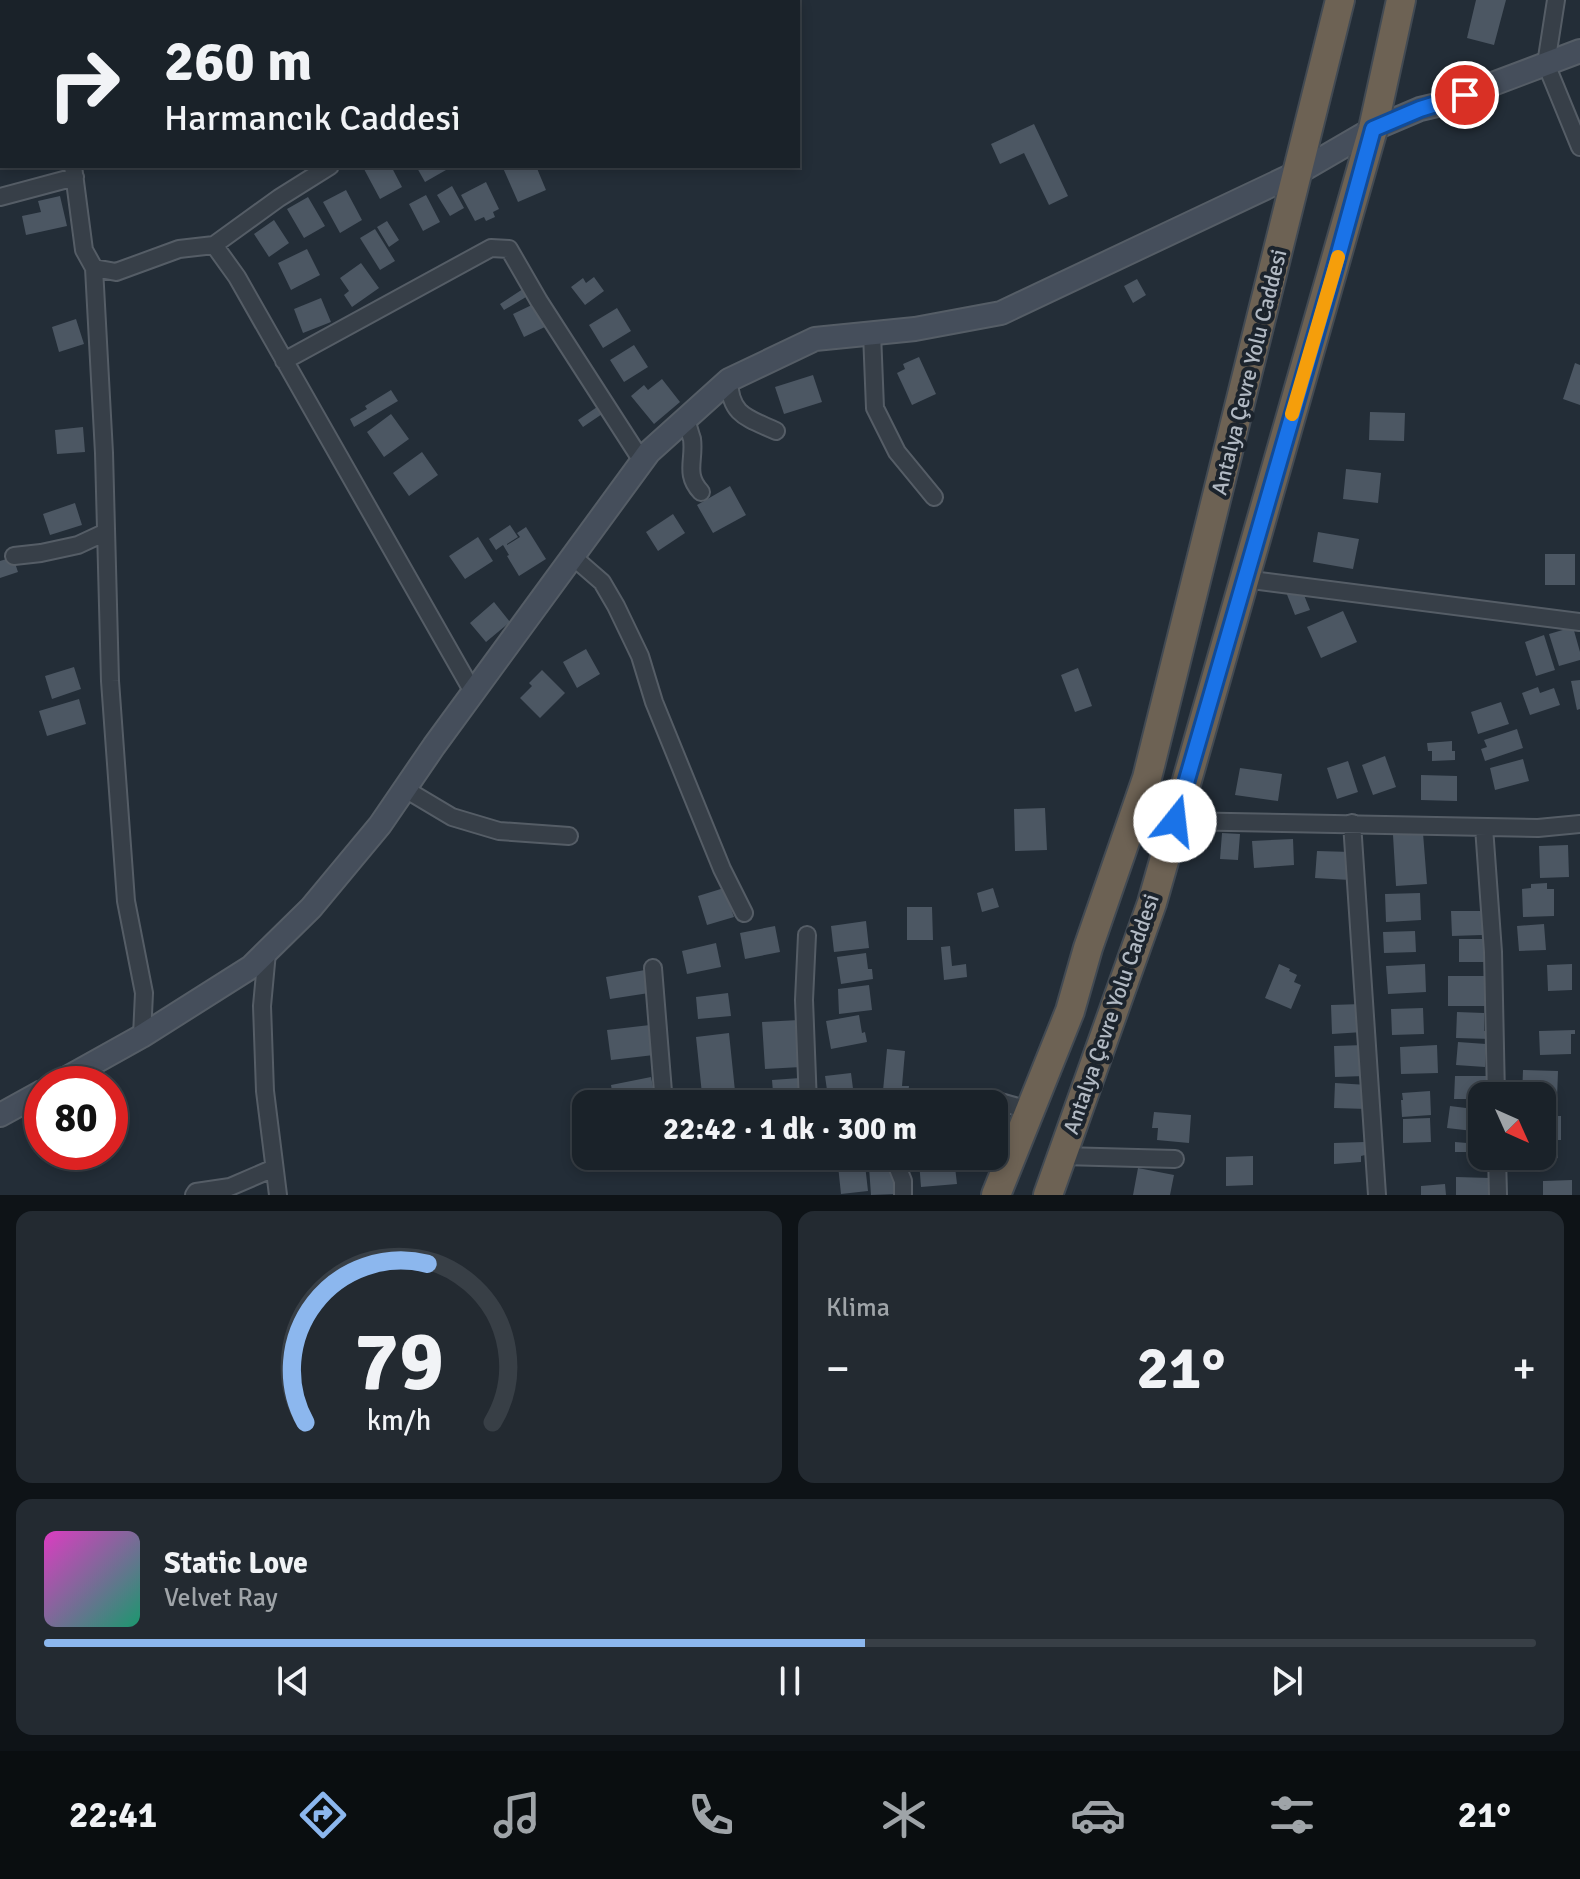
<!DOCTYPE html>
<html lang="tr">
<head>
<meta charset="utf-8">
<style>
  :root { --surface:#1a2229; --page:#232a31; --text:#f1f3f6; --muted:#9fa4a8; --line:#383f46; --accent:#8cb7ee }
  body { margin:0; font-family:Signika,sans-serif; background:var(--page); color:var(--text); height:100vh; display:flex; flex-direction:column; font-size:30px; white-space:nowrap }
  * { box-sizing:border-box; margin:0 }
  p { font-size:26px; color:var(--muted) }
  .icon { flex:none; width:44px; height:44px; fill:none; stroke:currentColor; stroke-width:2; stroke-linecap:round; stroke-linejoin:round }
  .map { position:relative; height:1195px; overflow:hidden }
  .drawer { display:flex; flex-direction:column; gap:16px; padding:16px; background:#0e1317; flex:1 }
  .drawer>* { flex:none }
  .banner { position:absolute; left:0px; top:0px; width:800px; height:168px; box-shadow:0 4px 12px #0003,0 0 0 2px var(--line); background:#1a2229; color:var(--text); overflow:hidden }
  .needle { width:52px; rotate:135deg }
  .fabs { position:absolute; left:1468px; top:1082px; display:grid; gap:16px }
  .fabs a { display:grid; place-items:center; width:88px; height:88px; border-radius:16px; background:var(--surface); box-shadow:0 4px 12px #0003,0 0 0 2px var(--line); font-size:40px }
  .speed { position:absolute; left:24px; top:1066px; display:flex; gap:16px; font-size:40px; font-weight:700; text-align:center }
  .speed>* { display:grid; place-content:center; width:104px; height:104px; border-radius:50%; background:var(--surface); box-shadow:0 4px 12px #0003,0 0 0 2px var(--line); line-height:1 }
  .speed .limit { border:12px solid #d22; background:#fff; color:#111 }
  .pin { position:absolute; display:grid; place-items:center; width:68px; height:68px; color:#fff; margin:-34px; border:4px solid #fff; border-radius:50%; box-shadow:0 2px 8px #0007 }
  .me { position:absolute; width:88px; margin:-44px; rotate:16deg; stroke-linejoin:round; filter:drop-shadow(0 0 6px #0008) }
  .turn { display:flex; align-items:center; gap:28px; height:168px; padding:0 32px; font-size:36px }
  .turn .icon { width:104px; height:104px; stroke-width:2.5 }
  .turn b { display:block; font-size:56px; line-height:68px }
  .big { font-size:60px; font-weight:700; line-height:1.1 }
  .drawer .card { flex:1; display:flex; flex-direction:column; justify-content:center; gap:12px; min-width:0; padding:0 28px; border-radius:16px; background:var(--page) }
  .drawer .dial { align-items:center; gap:0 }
  .dial svg { height:208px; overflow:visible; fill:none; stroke:var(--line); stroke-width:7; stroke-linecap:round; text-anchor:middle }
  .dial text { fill:var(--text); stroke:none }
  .song { display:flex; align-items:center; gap:24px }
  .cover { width:96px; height:96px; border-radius:12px; background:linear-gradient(135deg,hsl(310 70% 55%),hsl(160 70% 35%)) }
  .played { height:8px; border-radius:4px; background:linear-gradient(90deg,var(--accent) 55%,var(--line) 55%) }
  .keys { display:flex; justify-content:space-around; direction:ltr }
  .heat { display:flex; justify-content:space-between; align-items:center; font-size:44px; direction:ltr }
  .drawer .tiles { flex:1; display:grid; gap:16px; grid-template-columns:1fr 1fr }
  .card:last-child { grid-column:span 2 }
  .trip { position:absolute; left:572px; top:1090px; width:436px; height:80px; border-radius:16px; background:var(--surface); box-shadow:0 4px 12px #0003,0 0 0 2px var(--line); font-weight:700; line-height:80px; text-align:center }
  .menu { display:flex; height:128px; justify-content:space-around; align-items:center; background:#0a0e10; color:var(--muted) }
  .menu .icon { width:56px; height:56px }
  .menu .on { color:var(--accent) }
  .menu b { font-size:36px; color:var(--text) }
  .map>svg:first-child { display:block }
  .building { fill:#4c5763 }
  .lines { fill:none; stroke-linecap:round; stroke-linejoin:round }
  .street-casing { stroke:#555d66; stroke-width:20 }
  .secondary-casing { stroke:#555d66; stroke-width:26 }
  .highway-casing { stroke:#424a53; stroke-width:32 }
  .street { stroke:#373f48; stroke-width:16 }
  .secondary { stroke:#454e5b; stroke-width:22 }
  .highway { stroke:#6d6254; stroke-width:28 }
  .route-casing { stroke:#114b97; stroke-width:20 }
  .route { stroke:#1a73e8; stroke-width:14 }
  .slow { stroke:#f59e0b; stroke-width:14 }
  .labels { text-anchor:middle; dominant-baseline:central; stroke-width:8; stroke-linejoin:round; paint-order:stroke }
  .street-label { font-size:22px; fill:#b2bac4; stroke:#1c242d }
</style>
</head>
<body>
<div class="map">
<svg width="1580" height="1195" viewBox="0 0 1580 1195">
  <rect width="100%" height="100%" fill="#232d37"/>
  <path class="building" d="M1476,0H1506L1494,45L1467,38Z
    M1034,124L1068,196L1049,205L1024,153L1000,164L991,144Z
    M370,166H391L402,187L380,199L364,169Z
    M416,166H444L446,170L425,182Z
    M507,166H536L546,190L518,202L503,168Z
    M486,182L499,209L493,212L495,217L486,221L484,217L475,221L461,195Z
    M452,186L464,208L450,216L437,195Z
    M346,190L362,220L340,233L323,202Z
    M426,195L440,222L423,231L409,204Z
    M60,196L67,226L26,235L22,216L41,212L38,201Z
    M308,197L325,226L304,238L287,209Z
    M274,220L289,243L269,257L254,234Z
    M387,221L399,240L389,247L377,227Z
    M375,229L395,261L380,270L360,238Z
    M307,249L320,275L291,290L278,263Z
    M361,263L379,288L352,307L344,295L349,291L340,278Z
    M594,277L604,291L585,305L571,287L583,278L586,283Z
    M1137,279L1146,295L1133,303L1124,286Z
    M526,287L531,294L504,310L500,304Z
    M321,298L331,322L303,333L294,309Z
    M538,302L549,325L524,337L513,314Z
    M617,308L631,331L603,348L589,325Z
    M76,319L84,344L59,352L52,327Z
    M634,345L648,367L624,382L610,360Z
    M919,357L936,394L912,405L897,373L905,369L903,364Z
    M1575,363L1580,365V405L1563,399Z
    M813,375L822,402L784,414L775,387Z
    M662,379L680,402L654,424L631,396L644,385L648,390Z
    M391,390L398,401L354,427L350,419L367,409L365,406Z
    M603,403L608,410L583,427L578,420Z
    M1370,412L1405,413L1404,441L1369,440Z
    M391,414L409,439L384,457L367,432Z
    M83,427L85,452L57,454L55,430Z
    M422,452L438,475L409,496L393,473Z
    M1346,469L1381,473L1378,503L1343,499Z
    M730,486L746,515L713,533L697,505Z
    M75,503L82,525L50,535L43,514Z
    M673,514L685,533L658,551L646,532Z
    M510,525L518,537L507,544V545L520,537L517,533L526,527L546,559L519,576L507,556L509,555L503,545L496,550L489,539Z
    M1318,532L1359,539L1353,569L1313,562Z
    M478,537L493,561L465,579L449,556Z
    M1545,554H1575V585H1545Z
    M13,557L18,572L0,578V561Z
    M1302,590L1310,610L1295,615L1286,592Z
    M494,602L510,622L486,642L470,623Z
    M1343,611L1357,642L1321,658L1307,627Z
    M1573,627L1580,652V660L1559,666L1549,634Z
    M1544,635L1555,670L1536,676L1525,642Z
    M586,649L600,674L577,688L563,662Z
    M74,667L81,689L52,699L45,676Z
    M1078,668L1092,706L1075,712L1061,675Z
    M542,670L565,693L540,718L520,698L532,686L529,683Z
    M1580,680V709L1577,710L1571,681Z
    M1538,687L1540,693L1554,688L1560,705L1530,715L1522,693Z
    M79,699L86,724L47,736L39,711Z
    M1501,702L1509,724L1478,734L1471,712Z
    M1517,729L1523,748L1485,761L1481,749L1487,747L1484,740Z
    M1452,741V751H1455V760L1432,761V751H1428L1427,743Z
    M1385,756L1396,787L1373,795L1362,765Z
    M1523,759L1529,781L1495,790L1490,768Z
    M1348,761L1358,792L1337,799L1327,768Z
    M1240,768L1282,774L1278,801L1235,795Z
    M1421,775L1457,776V801L1421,800Z
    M1045,808L1047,850L1015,851L1014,809Z
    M1222,833L1240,834L1238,860L1220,859Z
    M1423,833L1427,884L1396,886L1393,835Z
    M1293,839L1294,865L1254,868L1252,841Z
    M1568,845L1569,877L1540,878L1539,846Z
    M1317,851L1352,852L1350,880L1315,878Z
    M1547,883V889H1554V916L1523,917L1522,889L1531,888V884Z
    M724,888L734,917L707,925L698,896Z
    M993,888L999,907L982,912L977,893Z
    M1420,893L1421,920L1386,922L1385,894Z
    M907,907H932L933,940H907Z
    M1451,911H1482V935L1452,936Z
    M866,921L869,948L834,952L831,926Z
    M1544,924L1546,950L1519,951L1517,926Z
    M775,926L780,952L745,959L740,933Z
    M1415,931L1416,952L1384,953L1383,932Z
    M1459,939H1488V962H1459Z
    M716,943L721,967L687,974L682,951Z
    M950,946L952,966L966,964L967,977L944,980L941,947Z
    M866,953L868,969H872L873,979L841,984L837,957Z
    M1279,964L1290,969L1289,971L1297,975L1294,982L1301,985L1291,1009L1265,998Z
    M1425,964L1426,992L1388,994L1386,966Z
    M1572,964V990L1548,991L1547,965Z
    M645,970L649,993L610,999L606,977Z
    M1448,976H1487V1006H1448Z
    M869,985L872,1010L839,1014L838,989Z
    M728,993L731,1016L698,1019L696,997Z
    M1362,1004L1363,1032L1332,1034L1331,1005Z
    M1423,1008L1424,1034L1392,1035L1391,1009Z
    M1457,1012L1484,1013V1031H1491V1039L1456,1038Z
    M859,1015L862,1033L865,1032L867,1042L831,1049L826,1021Z
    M799,1020L801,1067L765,1069L762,1022Z
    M650,1025L654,1055L611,1060L607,1030Z
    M1575,1030V1034H1571V1054L1540,1055L1539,1031Z
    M729,1033L735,1091L702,1094L696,1037Z
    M1458,1042L1486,1044L1485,1067L1456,1065Z
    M1364,1045L1365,1076L1335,1077L1334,1046Z
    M1437,1045L1438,1073L1401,1074L1400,1047Z
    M887,1049L905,1051L902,1086H909L908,1097L899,1096V1099H891V1102L882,1101Z
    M1523,1070L1558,1071L1557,1100H1542V1096H1522Z
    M851,1073L855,1104H829L825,1076Z
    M1455,1076H1490V1096H1482V1099H1454Z
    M651,1077L656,1101L640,1104H614L611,1085Z
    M800,1078L802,1104H774L772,1080Z
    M1335,1083L1368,1085L1367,1109L1334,1108Z
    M765,1090L767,1104H747L746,1093Z
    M1430,1091L1431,1115L1402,1117L1401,1100H1403L1402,1093Z
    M1450,1106L1482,1110V1132L1447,1128Z
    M1154,1112L1191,1115L1189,1143L1157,1140L1158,1128H1152Z
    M1542,1116H1561V1140H1542Z
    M1430,1118L1431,1142L1403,1143V1119Z
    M1468,1133H1482V1152H1455V1142L1467,1143Z
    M1365,1142V1155L1361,1156V1162L1334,1164V1143Z
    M1558,1142V1158H1542V1143Z
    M837,1156H864L868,1191L841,1194Z
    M1253,1156V1185L1226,1186V1157Z
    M954,1158L957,1184L921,1187L919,1161Z
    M893,1164L896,1194L871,1195L869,1167Z
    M1138,1168L1174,1175L1170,1195H1133Z
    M1456,1177L1491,1178L1496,1195H1456Z
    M1572,1180V1195H1543V1181Z
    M1445,1184L1446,1195H1421V1186Z"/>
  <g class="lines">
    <g class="street-casing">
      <path id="street" d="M55,0V2
        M1556,0L1546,64L1580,147
        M246,2L251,0
        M595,2L599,0
        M73,166L84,250L94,268L116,272L179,249L214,245L237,277L473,692
        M0,197L75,177
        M214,245L279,198L330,166
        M94,268L104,453L110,681L126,901L144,993L142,1036
        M872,333L875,408L897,452L934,497
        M284,361L491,248L509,249L539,301L642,461
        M729,380C730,416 748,418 776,431
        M686,419C688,426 690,433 692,439C695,460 684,474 701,492
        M14,556L41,553L78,545L106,532
        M572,556L602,582L616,606L640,656L654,702L722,869L744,913
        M1244,579L1580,622
        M405,789L452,817L499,831L569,836
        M1175,821L1538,828L1580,824
        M1352,823L1377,1195
        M1484,827L1493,952L1496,1096
        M807,935L804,1000L808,1104
        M267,952L262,1006L265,1091L278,1195
        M653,968L664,1104
        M945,1104L993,1100L1029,1110
        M678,1156L681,1160L717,1156
        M893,1156L903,1181V1195
        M1062,1156L1175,1159
        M1497,1156L1498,1195
        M194,1195L196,1192L230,1187L274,1168"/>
    </g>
    <g class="secondary-casing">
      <path id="secondary" d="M56,1084L142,1036L251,967L311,908L380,825L434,746L649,452L729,380L815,339L915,329L1001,313L1299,172L1373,129L1420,109L1437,105L1580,51
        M0,1115L42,1092"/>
    </g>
    <g class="highway-casing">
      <path id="highway" d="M996,1195L1070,1011L1088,948L1147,778L1340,0
        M1048,1195L1152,903L1373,129L1401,0"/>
    </g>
    <use href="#street" class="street"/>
    <use href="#secondary" class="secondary"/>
    <use href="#highway" class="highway"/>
  </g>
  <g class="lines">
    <g class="route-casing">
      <path id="route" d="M1175,821L1333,275L1373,129L1420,109L1465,95"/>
    </g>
    <use href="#route" class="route"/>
    <path class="slow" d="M1292,414L1338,257"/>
  </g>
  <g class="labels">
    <g class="street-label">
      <text transform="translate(1249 372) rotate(-76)">Antalya Çevre Yolu Caddesi</text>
      <text transform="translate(1111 1014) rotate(-71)">Antalya Çevre Yolu Caddesi</text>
    </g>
  </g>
</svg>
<div class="fabs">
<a><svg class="needle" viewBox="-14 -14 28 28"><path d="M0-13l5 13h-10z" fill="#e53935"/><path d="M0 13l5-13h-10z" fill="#9fa4a8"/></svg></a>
</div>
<div class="speed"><div class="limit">80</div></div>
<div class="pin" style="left:1465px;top:95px;background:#d93025"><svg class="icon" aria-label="arrive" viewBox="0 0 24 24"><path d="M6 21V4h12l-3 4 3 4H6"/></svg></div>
<svg class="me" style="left:1175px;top:821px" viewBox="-20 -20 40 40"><circle r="19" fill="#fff"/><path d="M0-13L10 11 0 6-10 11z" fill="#1a73e8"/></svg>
<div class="trip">22:42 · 1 dk · 300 m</div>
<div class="banner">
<div class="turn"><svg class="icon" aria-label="right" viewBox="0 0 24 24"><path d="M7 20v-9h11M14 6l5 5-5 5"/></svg><div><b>260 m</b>Harmancık Caddesi</div></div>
</div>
</div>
<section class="drawer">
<div class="tiles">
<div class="card dial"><svg viewBox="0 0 100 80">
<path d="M14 69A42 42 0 1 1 86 69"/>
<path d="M14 69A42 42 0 0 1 61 8" stroke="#8cb7ee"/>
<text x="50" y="56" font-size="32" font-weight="700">79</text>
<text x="50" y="72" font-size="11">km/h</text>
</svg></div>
<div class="card"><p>Klima</p>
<div class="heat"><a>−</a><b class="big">21°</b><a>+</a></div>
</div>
<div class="card">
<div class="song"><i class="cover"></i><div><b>Static Love</b><p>Velvet Ray</p></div></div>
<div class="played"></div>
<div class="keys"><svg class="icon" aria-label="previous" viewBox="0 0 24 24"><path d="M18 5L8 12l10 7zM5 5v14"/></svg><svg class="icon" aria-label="pause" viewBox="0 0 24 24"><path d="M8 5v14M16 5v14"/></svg><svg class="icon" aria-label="next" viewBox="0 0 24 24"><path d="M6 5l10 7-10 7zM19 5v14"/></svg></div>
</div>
</div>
</section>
<nav class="menu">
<b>22:41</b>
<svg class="icon on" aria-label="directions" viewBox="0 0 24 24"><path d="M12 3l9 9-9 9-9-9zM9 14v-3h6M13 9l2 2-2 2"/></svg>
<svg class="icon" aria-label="music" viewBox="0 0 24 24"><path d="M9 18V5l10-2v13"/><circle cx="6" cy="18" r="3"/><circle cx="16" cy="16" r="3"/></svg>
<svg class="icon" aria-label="phone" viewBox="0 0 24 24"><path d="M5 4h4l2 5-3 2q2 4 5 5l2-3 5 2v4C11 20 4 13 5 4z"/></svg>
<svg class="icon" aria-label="climate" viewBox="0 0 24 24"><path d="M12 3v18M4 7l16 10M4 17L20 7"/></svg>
<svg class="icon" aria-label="car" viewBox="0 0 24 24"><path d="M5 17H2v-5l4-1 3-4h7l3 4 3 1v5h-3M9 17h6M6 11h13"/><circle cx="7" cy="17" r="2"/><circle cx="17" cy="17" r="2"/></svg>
<svg class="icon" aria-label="filters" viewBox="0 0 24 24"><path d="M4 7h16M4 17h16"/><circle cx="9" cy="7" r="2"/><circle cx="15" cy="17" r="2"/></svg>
<b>21°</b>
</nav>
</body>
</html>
